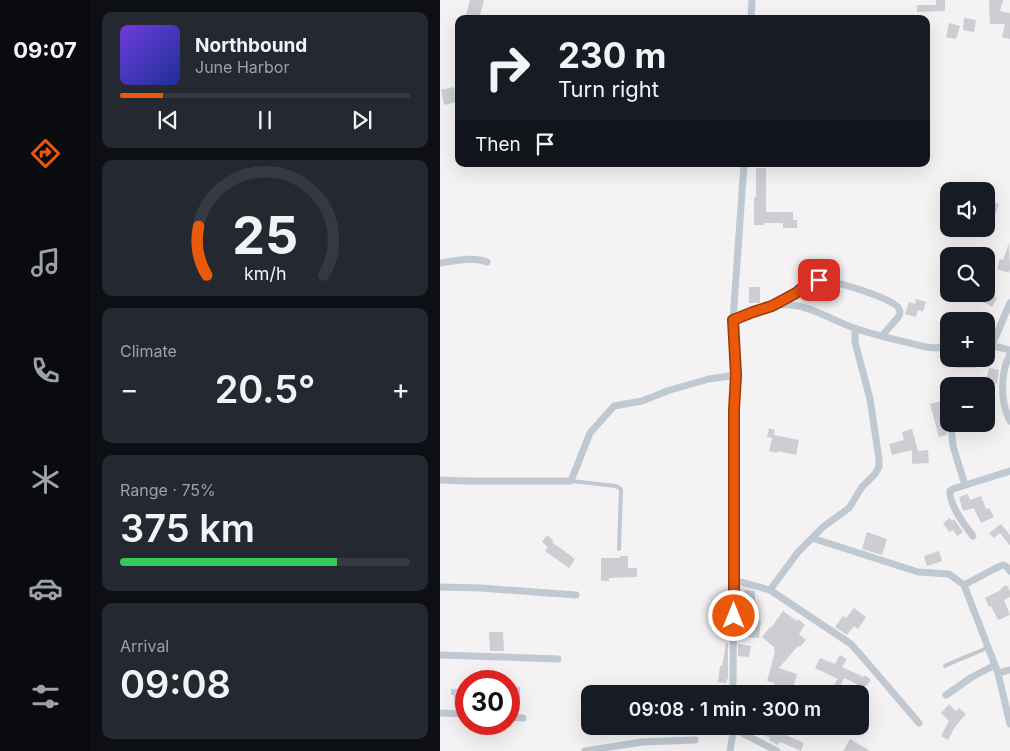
<!DOCTYPE html>
<html lang="en">
<head>
<meta charset="utf-8">
<style>
  :root { --surface:#171b24; --page:#242831; --text:#f1f3f6; --muted:#9ea1a6; --line:#363941; --accent:#ea580c }
  body { margin:0; font-family:Inter,sans-serif; background:var(--page); color:var(--text); height:100vh; display:flex; flex-direction:column; font-size:19px; white-space:nowrap }
  * { box-sizing:border-box; margin:0 }
  p { font-size:16px; color:var(--muted) }
  .icon { flex:none; width:28px; height:28px; fill:none; stroke:currentColor; stroke-width:2; stroke-linecap:round; stroke-linejoin:round }
  .map { position:relative; flex:1; overflow:hidden }
  .drawer { display:flex; flex-direction:column; gap:12px; padding:12px; background:#0d0f14; width:350px }
  .drawer>* { flex:none }
  .top-card { position:absolute; left:15px; top:15px; width:475px; height:152px; border-radius:10px; box-shadow:0 5px 20px #0002; background:#171b24; color:var(--text); overflow:hidden }
  .fabs { position:absolute; left:500px; top:182px; display:grid; gap:10px }
  .fabs a { display:grid; place-items:center; width:55px; height:55px; border-radius:10px; background:var(--surface); box-shadow:0 5px 20px #0002; font-size:25px }
  .speed { position:absolute; left:15px; top:670px; display:flex; gap:10px; font-size:25px; font-weight:700; text-align:center }
  .speed>* { display:grid; place-content:center; width:65px; height:65px; border-radius:50%; background:var(--surface); box-shadow:0 5px 20px #0002; line-height:1 }
  .speed .limit { border:8px solid #d22; background:#fff; color:#111 }
  .pin { position:absolute; display:grid; place-items:center; width:42px; height:42px; color:#fff; margin:-21px; border-radius:10px; box-shadow:0 2px 8px #0006 }
  .me { position:absolute; width:55px; margin:-28px; rotate:0deg; stroke-linejoin:round; filter:drop-shadow(0 0 4px #0008) }
  .turn { display:flex; align-items:center; gap:18px; height:105px; padding:0 20px; font-size:22px }
  .turn .icon { width:65px; height:65px; stroke-width:2.5 }
  .turn b { display:block; font-size:35px; line-height:42px }
  .then { display:flex; align-items:center; height:48px; padding:0 20px; background:#0003; gap:10px; font-size:19px }
  .big { font-size:38px; font-weight:600; line-height:1.1 }
  .drawer .tile { flex:1; display:flex; flex-direction:column; justify-content:center; gap:8px; min-width:0; padding:0 18px; border-radius:10px; background:var(--page) }
  .drawer .dial { align-items:center; gap:0 }
  .dial svg { height:130px; overflow:visible; fill:none; stroke:var(--line); stroke-width:7; stroke-linecap:round; text-anchor:middle }
  .dial text { fill:var(--text); stroke:none }
  .song { display:flex; align-items:center; gap:15px }
  .cover { width:60px; height:60px; border-radius:8px; background:linear-gradient(135deg,hsl(260 70% 55%),hsl(230 70% 35%)) }
  .played { height:5px; border-radius:2px; background:linear-gradient(90deg,var(--accent) 15%,var(--line) 15%) }
  .keys { display:flex; justify-content:space-around; direction:ltr }
  .heat { display:flex; justify-content:space-between; align-items:center; font-size:28px; direction:ltr }
  .charge { height:8px; border-radius:4px; background:linear-gradient(90deg,#34c759 75%,var(--line) 0) }
  .trip { position:absolute; left:141px; top:685px; width:288px; height:50px; border-radius:10px; background:var(--surface); box-shadow:0 5px 20px #0002; font-weight:600; line-height:50px; text-align:center }
  main { display:flex; flex:1; min-height:0 }
  .tab-bar { display:flex; flex-direction:column; width:90px; justify-content:space-around; align-items:center; background:#090b0e; color:var(--muted) }
  .tab-bar .icon { width:35px; height:35px }
  .tab-bar .on { color:var(--accent) }
  .tab-bar b { font-size:22px; color:var(--text) }
  .map>svg:first-child { display:block }
  .building { fill:#ccced4 }
  .lines { fill:none; stroke-linecap:round; stroke-linejoin:round }
  .lane { stroke:#c0c8d1; stroke-width:4 }
  .street { stroke:#c0c8d1; stroke-width:7 }
  .route-casing { stroke:#983908; stroke-width:12 }
  .route { stroke:#ea580c; stroke-width:9 }
</style>
</head>
<body>
<main>
<nav class="tab-bar">
<b>09:07</b>
<svg class="icon on" aria-label="directions" viewBox="0 0 24 24"><path d="M12 3l9 9-9 9-9-9zM9 14v-3h6M13 9l2 2-2 2"/></svg>
<svg class="icon" aria-label="music" viewBox="0 0 24 24"><path d="M9 18V5l10-2v13"/><circle cx="6" cy="18" r="3"/><circle cx="16" cy="16" r="3"/></svg>
<svg class="icon" aria-label="phone" viewBox="0 0 24 24"><path d="M5 4h4l2 5-3 2q2 4 5 5l2-3 5 2v4C11 20 4 13 5 4z"/></svg>
<svg class="icon" aria-label="climate" viewBox="0 0 24 24"><path d="M12 3v18M4 7l16 10M4 17L20 7"/></svg>
<svg class="icon" aria-label="car" viewBox="0 0 24 24"><path d="M5 17H2v-5l4-1 3-4h7l3 4 3 1v5h-3M9 17h6M6 11h13"/><circle cx="7" cy="17" r="2"/><circle cx="17" cy="17" r="2"/></svg>
<svg class="icon" aria-label="filters" viewBox="0 0 24 24"><path d="M4 7h16M4 17h16"/><circle cx="9" cy="7" r="2"/><circle cx="15" cy="17" r="2"/></svg>
</nav>
<section class="drawer">
<div class="tile">
<div class="song"><i class="cover"></i><div><b>Northbound</b><p>June Harbor</p></div></div>
<div class="played"></div>
<div class="keys"><svg class="icon" aria-label="previous" viewBox="0 0 24 24"><path d="M18 5L8 12l10 7zM5 5v14"/></svg><svg class="icon" aria-label="pause" viewBox="0 0 24 24"><path d="M8 5v14M16 5v14"/></svg><svg class="icon" aria-label="next" viewBox="0 0 24 24"><path d="M6 5l10 7-10 7zM19 5v14"/></svg></div>
</div>
<div class="tile dial"><svg viewBox="0 0 100 80">
<path d="M14 69A42 42 0 1 1 86 69"/>
<path d="M14 69A42 42 0 0 1 9 39" stroke="#ea580c"/>
<text x="50" y="56" font-size="32" font-weight="700">25</text>
<text x="50" y="72" font-size="11">km/h</text>
</svg></div>
<div class="tile"><p>Climate</p>
<div class="heat"><a>−</a><b class="big">20.5°</b><a>+</a></div>
</div>
<div class="tile"><p>Range · 75%</p><b class="big">375 km</b><div class="charge"></div></div>
<div class="tile"><p>Arrival</p><b class="big">09:08</b></div>
</section>
<div class="map">
<svg width="570" height="751" viewBox="0 0 570 751">
  <rect width="100%" height="100%" fill="#f4f2f2"/>
  <path class="building" d="M30,0H44L39,19H25Z
    M496,0H505V11L477,12V5H496Z
    M549,0H563L560,11L570,13V39L562,37L565,24H550Z
    M524,18L536,20L534,32L523,30Z
    M509,23L520,26L516,39L506,37Z
    M14,87L17,102L4,105L1,90Z
    M316,168H326V212H353V220H357V228H343V223H324V225H314V197H316Z
    M552,201L559,204L552,224L546,222V209L549,210Z
    M569,243L570,269L569,273L557,269L560,259L563,260Z
    M309,287H320V303H309Z
    M543,294H550L557,298L552,307L540,300Z
    M476,299L486,302L483,312L478,310L476,317L465,314L469,302L475,304Z
    M528,359H536V368H515V360L528,361Z
    M549,368L559,370L557,384L546,382Z
    M509,390V410H503L507,421L506,424L507,435L499,437L490,404L501,401L500,391Z
    M329,428L335,430L334,435L359,440L356,455L338,451V453L329,451L332,438L327,437Z
    M472,429L478,451L488,450L489,463L472,464V450L452,455L449,444L464,440L462,432Z
    M528,494L530,500L541,496L546,509L549,508L554,517L541,523L534,508L523,511L519,497Z
    M510,518L512,521L514,519L523,532L517,536L513,530L509,532L503,523Z
    M561,524L570,535V546L560,533L554,538L549,533Z
    M427,532L447,539L442,555L422,549Z
    M107,535L113,540L112,542L135,559L129,568L105,551L108,547L102,542Z
    M499,551L502,561L487,566L484,556Z
    M180,556H188V568H197V577L169,578V581H161V558H180Z
    M567,585L570,591V597L564,600L570,615L558,620L551,606L549,607L545,598L561,590V588Z
    M305,590L315,591V603H304Z
    M414,608L426,617L418,629L414,626L407,635L395,627L403,616L406,618Z
    M343,611L357,621L358,619L365,625L359,634L366,640L360,647L358,646L339,668L357,674L353,687L369,694H332L335,683L327,681L335,651L333,650L335,648L322,637L330,627L331,628Z
    M308,619L321,620L319,638L307,637Z
    M49,632H63L64,651H50Z
    M286,643H288V679H287L286,683L278,682L280,666H282Z
    M298,644L311,646L309,657L298,656Z
    M400,655L407,659L402,667L424,677L425,675L431,680L421,692L415,687L417,684L404,678L396,694H388L398,679L375,668L380,658L395,664Z
    M69,687H80V701H77V705L69,706Z
    M11,689H26V706L14,707V695H11Z
    M509,704L516,711L519,708L526,714L515,727L508,740L501,736L509,721L501,713Z
    M302,726H331L348,736L364,743L361,751L340,742L338,745L329,740L330,738Z
    M410,739L430,751H403Z"/>
  <g class="lines">
    <path class="lane" d="M131,481L176,486L181,489L179,549
      M505,666C519,659 534,654 549,647"/>
    <path class="street" d="M311,19L312,0
      M0,263C15,261 33,256 47,262
      M337,304C343,300 351,297 357,292C362,288 366,283 373,281C388,277 447,297 458,307L460,312L459,316L442,336
      M293,320C308,313 324,306 341,305C367,303 391,320 414,328C437,336 462,341 486,347L496,348L509,345
      M546,344L570,350
      M552,345L570,303
      M570,354C560,374 560,401 570,421
      M511,424L513,446L525,485
      M0,480L27,481H131L150,433L174,406L202,401L230,390L269,379L296,375
      M533,536C525,526 509,504 510,491L513,489L570,471
      M372,538L478,572L509,574L524,585L558,673L570,670
      M294,580L330,590L411,644L425,660L479,723
      M524,585L556,568L563,565L567,567L570,571
      M0,587L41,588L136,595
      M330,590L358,552L383,527L409,508L422,487L435,474L439,467V459L430,399L415,342V328
      M0,655L118,659
      M558,673L570,724
      M293,694L294,410L296,375L293,320L304,164
      M506,695L532,677L555,665
      M0,713L26,714
      M69,717L83,718
      M294,729L337,751
      M145,751L202,742L255,740
      M290,751L294,727"/>
  </g>
  <g class="lines">
    <g class="route-casing">
      <path id="route" d="M294,616V410L296,375L293,320L313,312L332,306L356,293L368,283L379,280"/>
    </g>
    <use href="#route" class="route"/>
  </g>
</svg>
<div class="fabs">
<a><svg class="icon" aria-label="sound" viewBox="0 0 24 24"><path d="M4 9h4l5-4v14l-5-4H4zM17 9q2 3 0 6"/></svg></a>
<a><svg class="icon" aria-label="search" viewBox="0 0 24 24"><circle cx="10" cy="10" r="6"/><path d="M15 15l6 6"/></svg></a>
<a>+</a>
<a>−</a>
</div>
<div class="speed"><div class="limit">30</div></div>
<div class="pin" style="left:379px;top:280px;background:#d93025"><svg class="icon" aria-label="arrive" viewBox="0 0 24 24"><path d="M6 21V4h12l-3 4 3 4H6"/></svg></div>
<svg class="me" style="left:294px;top:616px" viewBox="-20 -20 40 40"><circle r="17" fill="#ea580c" stroke="#fff" stroke-width="3"/><path d="M0-11L8 9 0 5-8 9z" fill="#fff"/></svg>
<div class="trip">09:08 · 1 min · 300 m</div>
<div class="top-card">
<div class="turn"><svg class="icon" aria-label="right" viewBox="0 0 24 24"><path d="M7 20v-9h11M14 6l5 5-5 5"/></svg><div><b>230 m</b>Turn right</div></div>
<div class="then">Then<svg class="icon" aria-label="arrive" viewBox="0 0 24 24"><path d="M6 21V4h12l-3 4 3 4H6"/></svg></div>
</div>
</div>
</main>
</body>
</html>
